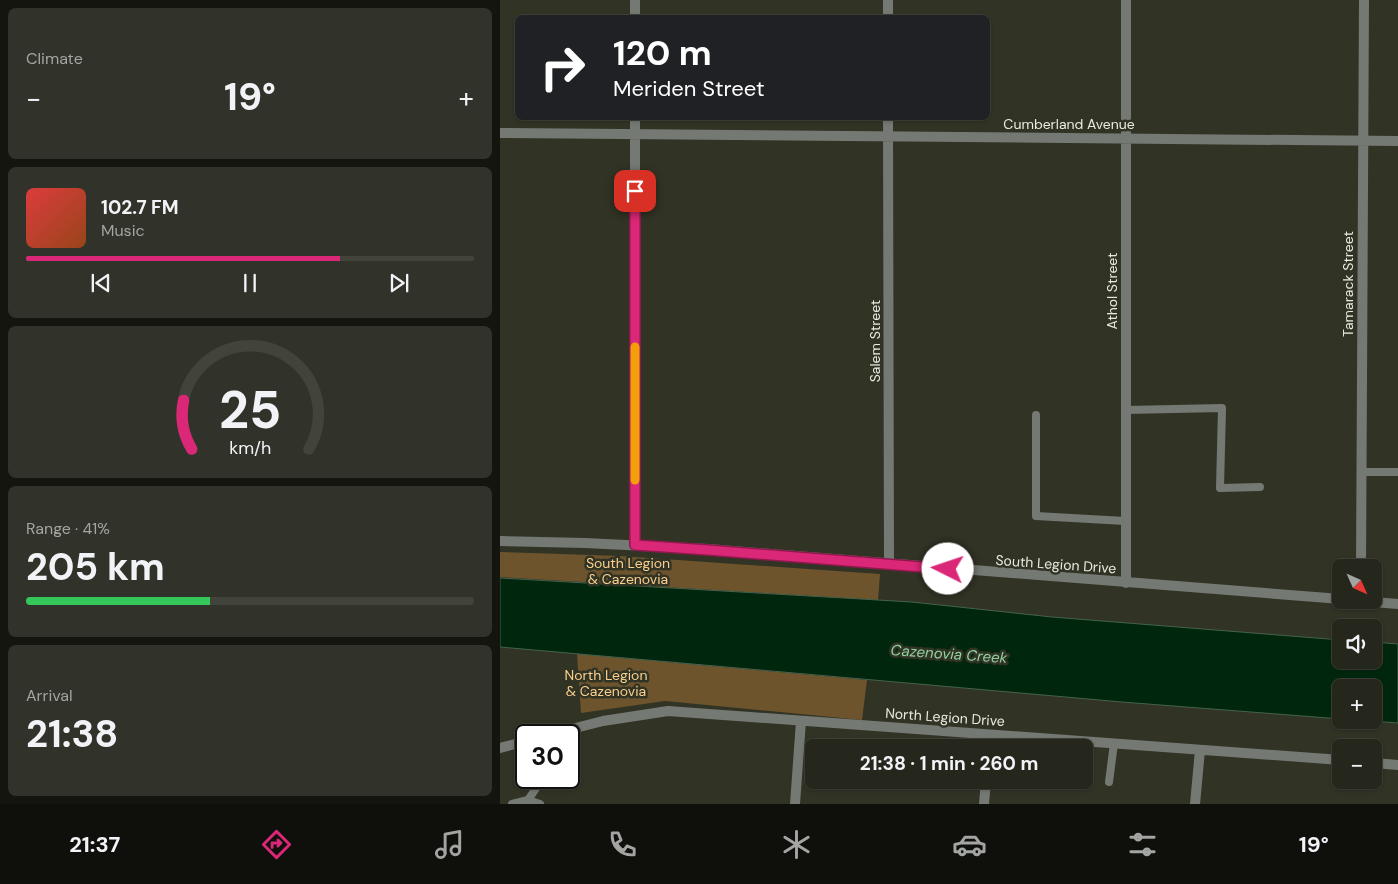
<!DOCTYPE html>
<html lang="en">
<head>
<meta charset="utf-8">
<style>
  :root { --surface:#25261c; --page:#313229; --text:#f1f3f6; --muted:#a3a5a3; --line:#42433b; --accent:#db2777 }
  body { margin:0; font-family:"DM Sans",sans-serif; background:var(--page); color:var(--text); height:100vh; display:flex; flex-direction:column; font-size:19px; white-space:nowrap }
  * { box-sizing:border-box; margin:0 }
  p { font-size:16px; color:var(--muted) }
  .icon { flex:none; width:28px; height:28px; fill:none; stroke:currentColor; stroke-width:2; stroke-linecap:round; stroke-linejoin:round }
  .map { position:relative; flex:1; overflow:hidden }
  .side { display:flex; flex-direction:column; gap:8px; padding:8px; background:#14150f; width:500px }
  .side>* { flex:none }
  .guide { position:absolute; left:15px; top:15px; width:475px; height:105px; border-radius:8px; box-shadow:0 1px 4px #0004,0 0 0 1px var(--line); background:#202124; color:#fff; overflow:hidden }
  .needle { width:32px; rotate:135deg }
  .tools { position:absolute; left:832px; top:559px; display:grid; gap:10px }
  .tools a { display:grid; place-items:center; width:50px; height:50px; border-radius:8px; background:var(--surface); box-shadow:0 1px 4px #0004,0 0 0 1px var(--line); font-size:25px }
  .speed { position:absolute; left:15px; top:724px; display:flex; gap:10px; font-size:25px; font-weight:700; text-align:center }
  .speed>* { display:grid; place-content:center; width:65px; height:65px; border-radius:50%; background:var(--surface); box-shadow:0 1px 4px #0004,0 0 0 1px var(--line); line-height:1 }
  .speed .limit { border:2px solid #111; border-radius:8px; background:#fff; color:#111 }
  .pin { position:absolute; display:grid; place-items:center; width:42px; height:42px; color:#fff; margin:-21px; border-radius:10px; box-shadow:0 2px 8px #0006 }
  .me { position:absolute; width:55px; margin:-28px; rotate:274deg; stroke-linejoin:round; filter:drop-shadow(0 0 4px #0008) }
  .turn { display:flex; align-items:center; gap:18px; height:105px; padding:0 15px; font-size:22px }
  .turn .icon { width:65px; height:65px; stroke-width:2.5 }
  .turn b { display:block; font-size:35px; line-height:42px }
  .big { font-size:38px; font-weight:700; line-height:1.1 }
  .side .widget { flex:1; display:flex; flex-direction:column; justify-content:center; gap:8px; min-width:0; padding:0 18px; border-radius:8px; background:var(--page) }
  .side .dial { align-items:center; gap:0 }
  .dial svg { height:130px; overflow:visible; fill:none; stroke:var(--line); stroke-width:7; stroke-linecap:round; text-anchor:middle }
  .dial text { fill:var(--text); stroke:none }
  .song { display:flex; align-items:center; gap:15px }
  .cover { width:60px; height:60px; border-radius:8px; background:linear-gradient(135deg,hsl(0 70% 55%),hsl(20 70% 35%)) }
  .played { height:5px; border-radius:2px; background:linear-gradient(90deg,var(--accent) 70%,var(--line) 70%) }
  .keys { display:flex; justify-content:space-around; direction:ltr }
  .heat { display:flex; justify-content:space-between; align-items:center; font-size:28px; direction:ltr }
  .charge { height:8px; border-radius:4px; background:linear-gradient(90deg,#34c759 41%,var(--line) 0) }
  .trip { position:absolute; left:305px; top:739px; width:288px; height:50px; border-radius:8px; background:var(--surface); box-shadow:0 1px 4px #0004,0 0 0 1px var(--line); font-weight:700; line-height:50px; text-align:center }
  .tab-bar { display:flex; height:80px; justify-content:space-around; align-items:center; background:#0f0f0b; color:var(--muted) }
  .tab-bar .icon { width:35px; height:35px }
  .tab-bar .active { color:var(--accent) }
  .tab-bar b { font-size:22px; color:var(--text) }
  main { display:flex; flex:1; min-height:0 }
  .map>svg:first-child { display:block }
  .green { fill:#6d542c }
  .water { fill:#00270d; stroke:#46624d }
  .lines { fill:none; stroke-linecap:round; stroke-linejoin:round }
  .service { stroke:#757973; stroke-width:8 }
  .minor { stroke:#757973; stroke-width:10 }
  .route-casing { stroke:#8e194d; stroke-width:12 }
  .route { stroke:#db2777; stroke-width:9 }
  .slow { stroke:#f59e0b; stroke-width:9 }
  .labels { text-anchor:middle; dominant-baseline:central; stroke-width:5; stroke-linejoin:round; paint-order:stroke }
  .street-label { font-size:14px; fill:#e9eae1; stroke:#313325 }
  .park-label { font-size:14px; fill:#fbd08e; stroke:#313325 }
  .water-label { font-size:15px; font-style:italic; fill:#8fd19f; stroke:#313325 }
</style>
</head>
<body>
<main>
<section class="side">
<div class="widget"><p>Climate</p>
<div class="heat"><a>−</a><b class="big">19°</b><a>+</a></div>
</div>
<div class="widget">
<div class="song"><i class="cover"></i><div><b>102.7 FM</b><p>Music</p></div></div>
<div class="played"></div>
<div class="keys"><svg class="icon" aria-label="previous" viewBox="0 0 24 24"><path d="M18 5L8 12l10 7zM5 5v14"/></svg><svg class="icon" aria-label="pause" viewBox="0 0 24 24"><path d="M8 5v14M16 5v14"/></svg><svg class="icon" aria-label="next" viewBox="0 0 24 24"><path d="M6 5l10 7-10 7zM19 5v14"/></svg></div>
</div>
<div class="widget dial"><svg viewBox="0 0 100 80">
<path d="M14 69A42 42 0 1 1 86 69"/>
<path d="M14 69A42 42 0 0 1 9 39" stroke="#db2777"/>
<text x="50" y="56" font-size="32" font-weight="700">25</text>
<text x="50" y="72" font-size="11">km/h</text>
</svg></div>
<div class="widget"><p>Range · 41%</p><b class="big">205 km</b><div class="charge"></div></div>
<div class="widget"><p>Arrival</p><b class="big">21:38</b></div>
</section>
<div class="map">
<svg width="898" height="804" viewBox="0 0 898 804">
  <rect width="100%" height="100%" fill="#313325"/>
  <path class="green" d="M0,552L120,556L380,574L378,600L0,577Z
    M77,654L367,680L362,720L165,701L81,713Z"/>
  <path class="water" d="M0,578L412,602L552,617L841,640V660H874V642L898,644V723L859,720H874V688H841V719L622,702L0,647Z"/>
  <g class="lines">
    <path class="service" d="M626,410L722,408L720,488L760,487
      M536,415V516L625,521
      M861,472H898
      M609,782L614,743
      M28,800L43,778
      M12,804L28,800L40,804"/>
    <path class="minor" d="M135,0V18
      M388,0V18
      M626,0V583
      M135,118V545
      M388,118L389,565
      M0,133L898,141
      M0,541L85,543L208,549L841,599
      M861,568L864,0
      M849,600L898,604
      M48,735L103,721L168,711L841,760
      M0,748L26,741
      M489,748L491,735
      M874,763L898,765
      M295,804L301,721
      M484,804L486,780
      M695,804L700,750"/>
  </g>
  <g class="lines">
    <g class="route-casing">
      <path id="route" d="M135,191V545L208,550L448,569"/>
    </g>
    <use href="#route" class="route"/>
    <path class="slow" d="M135,347V480"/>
  </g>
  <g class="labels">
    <g class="street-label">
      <text x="569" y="124">Cumberland Avenue</text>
      <text transform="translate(848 284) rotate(-90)">Tamarack Street</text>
      <text transform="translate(612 291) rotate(-90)">Athol Street</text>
      <text transform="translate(375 341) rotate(-90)">Salem Street</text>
      <text transform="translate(556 564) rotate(4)">South Legion Drive</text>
      <text transform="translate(445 717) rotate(4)">North Legion Drive</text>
    </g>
    <g class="park-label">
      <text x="128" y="563">South Legion<tspan x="128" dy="16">&amp; Cazenovia</tspan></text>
      <text x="106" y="675">North Legion<tspan x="106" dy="16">&amp; Cazenovia</tspan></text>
    </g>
    <g class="water-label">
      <text transform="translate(449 654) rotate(4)">Cazenovia Creek</text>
    </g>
  </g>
</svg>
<div class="tools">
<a><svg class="needle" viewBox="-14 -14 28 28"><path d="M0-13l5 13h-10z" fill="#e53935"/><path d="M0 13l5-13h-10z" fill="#a3a5a3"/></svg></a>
<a><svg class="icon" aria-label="sound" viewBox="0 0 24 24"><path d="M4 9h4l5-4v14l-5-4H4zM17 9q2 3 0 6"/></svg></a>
<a>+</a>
<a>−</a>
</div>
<div class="speed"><div class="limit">30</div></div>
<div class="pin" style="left:135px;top:191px;background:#d93025"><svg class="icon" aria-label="arrive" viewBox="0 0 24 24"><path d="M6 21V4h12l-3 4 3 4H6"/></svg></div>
<svg class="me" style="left:448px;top:569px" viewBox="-20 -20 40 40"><circle r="19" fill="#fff"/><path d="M0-13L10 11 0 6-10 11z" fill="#db2777"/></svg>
<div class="trip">21:38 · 1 min · 260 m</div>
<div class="guide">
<div class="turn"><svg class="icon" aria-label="right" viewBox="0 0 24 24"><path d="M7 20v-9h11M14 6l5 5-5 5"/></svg><div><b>120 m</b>Meriden Street</div></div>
</div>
</div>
</main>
<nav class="tab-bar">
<b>21:37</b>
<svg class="icon active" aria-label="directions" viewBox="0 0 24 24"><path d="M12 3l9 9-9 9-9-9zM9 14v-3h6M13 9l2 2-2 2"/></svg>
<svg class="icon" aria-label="music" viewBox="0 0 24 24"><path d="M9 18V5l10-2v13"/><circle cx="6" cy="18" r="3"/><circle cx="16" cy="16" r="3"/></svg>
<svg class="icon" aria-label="phone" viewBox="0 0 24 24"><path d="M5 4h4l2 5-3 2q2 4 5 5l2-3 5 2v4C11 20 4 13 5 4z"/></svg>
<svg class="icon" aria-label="climate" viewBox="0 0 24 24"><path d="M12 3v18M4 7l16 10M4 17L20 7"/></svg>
<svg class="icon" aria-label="car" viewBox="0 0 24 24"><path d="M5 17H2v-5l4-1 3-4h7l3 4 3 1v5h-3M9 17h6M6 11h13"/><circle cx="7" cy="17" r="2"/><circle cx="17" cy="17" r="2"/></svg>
<svg class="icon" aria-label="filters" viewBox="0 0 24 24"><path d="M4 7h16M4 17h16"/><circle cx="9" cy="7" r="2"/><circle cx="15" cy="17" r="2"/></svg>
<b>19°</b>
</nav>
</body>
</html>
